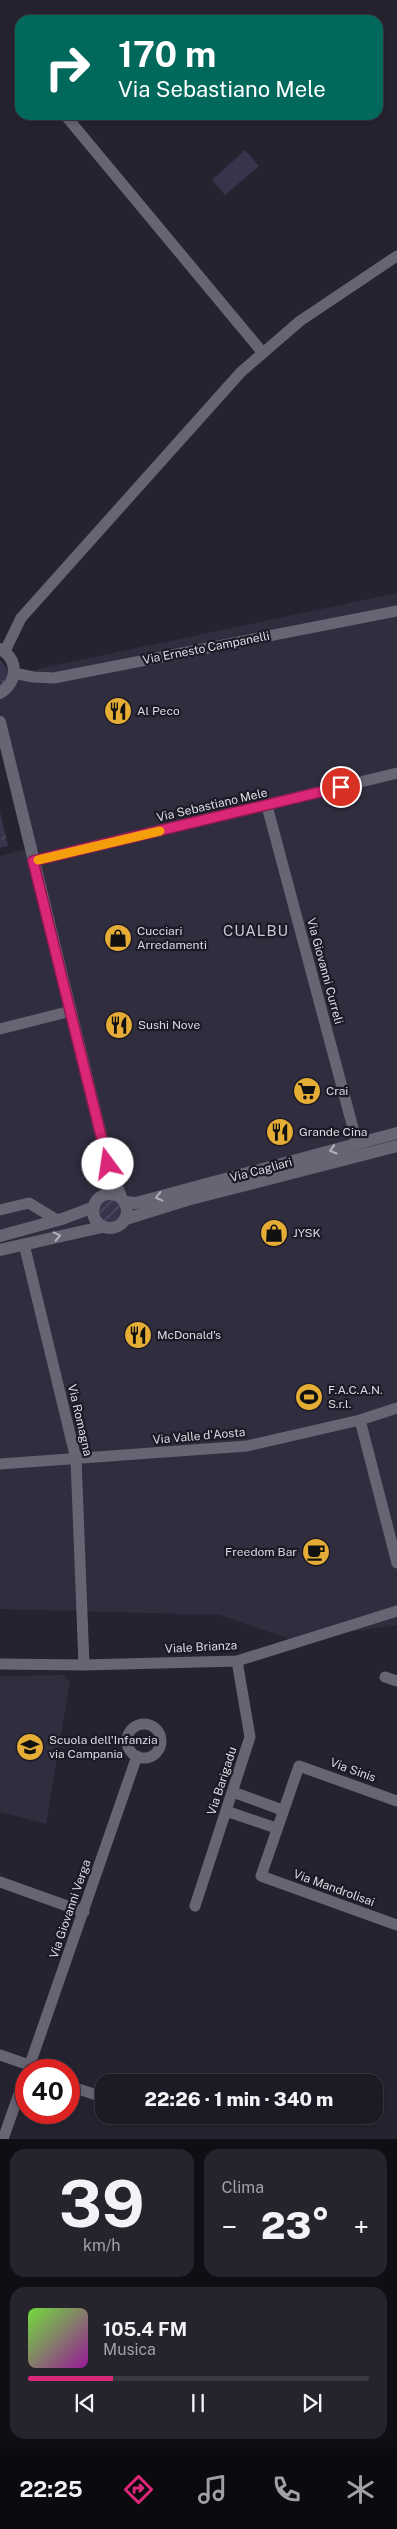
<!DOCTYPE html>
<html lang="it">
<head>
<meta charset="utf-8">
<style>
  :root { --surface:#1c1a24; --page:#25232c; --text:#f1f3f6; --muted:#a0a1a6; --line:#3a3841; --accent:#db2777 }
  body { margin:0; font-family:"Public Sans",sans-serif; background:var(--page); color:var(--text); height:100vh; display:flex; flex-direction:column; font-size:19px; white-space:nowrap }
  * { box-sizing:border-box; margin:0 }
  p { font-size:16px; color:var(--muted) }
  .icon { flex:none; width:28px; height:28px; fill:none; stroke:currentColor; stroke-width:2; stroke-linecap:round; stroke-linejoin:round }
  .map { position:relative; height:2139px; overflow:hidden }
  .sheet { display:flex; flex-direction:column; gap:10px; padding:10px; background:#0f0e14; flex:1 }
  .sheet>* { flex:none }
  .banner { position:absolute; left:15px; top:15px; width:368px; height:105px; border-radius:15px; box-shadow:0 2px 8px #0003,0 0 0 1px var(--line); background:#00695c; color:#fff; overflow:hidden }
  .speed { position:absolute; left:15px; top:2059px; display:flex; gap:10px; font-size:25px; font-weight:700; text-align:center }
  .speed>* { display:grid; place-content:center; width:65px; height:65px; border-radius:50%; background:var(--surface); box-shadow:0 2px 8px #0003,0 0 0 1px var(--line); line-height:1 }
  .speed .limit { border:8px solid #d22; background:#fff; color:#111 }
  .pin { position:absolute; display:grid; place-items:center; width:42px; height:42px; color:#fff; margin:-21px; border:2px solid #fff; border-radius:50%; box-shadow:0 1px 5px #0007 }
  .me { position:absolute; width:55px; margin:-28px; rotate:346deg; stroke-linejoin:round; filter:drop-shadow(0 0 4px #0008) }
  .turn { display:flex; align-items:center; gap:18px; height:105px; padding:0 20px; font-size:22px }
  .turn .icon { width:65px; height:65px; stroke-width:2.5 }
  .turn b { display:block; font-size:35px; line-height:42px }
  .big { font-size:38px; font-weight:800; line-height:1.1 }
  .sheet .tile { flex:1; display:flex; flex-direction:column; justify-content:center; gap:8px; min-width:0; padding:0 18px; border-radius:15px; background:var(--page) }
  .sheet .dial { align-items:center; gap:0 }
  .dial b { font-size:65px; line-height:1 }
  .song { display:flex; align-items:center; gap:15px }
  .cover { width:60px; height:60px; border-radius:8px; background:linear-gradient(135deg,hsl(100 70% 55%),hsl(300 70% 35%)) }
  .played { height:5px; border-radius:2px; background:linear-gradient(90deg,var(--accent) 25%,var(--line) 25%) }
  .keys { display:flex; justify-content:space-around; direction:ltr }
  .heat { display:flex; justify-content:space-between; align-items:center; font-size:28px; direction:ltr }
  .sheet .tiles { flex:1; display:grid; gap:10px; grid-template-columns:1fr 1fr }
  .tile:last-child { grid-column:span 2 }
  .trip { position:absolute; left:95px; top:2074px; width:288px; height:50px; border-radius:15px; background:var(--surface); box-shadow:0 2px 8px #0003,0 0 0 1px var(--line); font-weight:800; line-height:50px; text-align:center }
  .menu { display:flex; height:80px; justify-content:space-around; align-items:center; background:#0b0a0e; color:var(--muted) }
  .menu .icon { width:35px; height:35px }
  .menu .current { color:var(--accent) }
  .menu b { font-size:22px; color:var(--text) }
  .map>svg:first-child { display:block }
  .built { fill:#302d3e }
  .grass { fill:url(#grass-tufts) }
  .park { fill:url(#park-crowns) }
  .garden { fill:url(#garden-furrows) }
  .pitch { fill:#38344c }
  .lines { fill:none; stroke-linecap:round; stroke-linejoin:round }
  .street { stroke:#676574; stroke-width:11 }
  .secondary { stroke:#676574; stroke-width:12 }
  .oneway { stroke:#b2b1bc }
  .route-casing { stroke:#8e194d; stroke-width:12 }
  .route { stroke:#db2777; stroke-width:9 }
  .slow { stroke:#f59e0b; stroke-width:9 }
  .labels { text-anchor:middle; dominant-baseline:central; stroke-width:4.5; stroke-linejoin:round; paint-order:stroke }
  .street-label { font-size:12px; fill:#dbdae3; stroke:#1c1a26 }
  .poi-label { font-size:12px; fill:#dbdae3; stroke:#1c1a26; text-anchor:start }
  .quarter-label { font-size:15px; letter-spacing:1px; fill:#c8c6d7; stroke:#1c1a26 }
</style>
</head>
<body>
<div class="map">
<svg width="397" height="2139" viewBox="0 0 397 2139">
  <defs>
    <pattern id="grass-tufts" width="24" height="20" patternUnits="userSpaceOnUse" patternTransform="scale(1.25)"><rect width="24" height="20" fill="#38344c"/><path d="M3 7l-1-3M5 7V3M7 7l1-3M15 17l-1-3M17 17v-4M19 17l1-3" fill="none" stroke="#545166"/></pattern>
    <pattern id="park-crowns" width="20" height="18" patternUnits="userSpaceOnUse" patternTransform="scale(1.25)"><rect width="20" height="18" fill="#38344c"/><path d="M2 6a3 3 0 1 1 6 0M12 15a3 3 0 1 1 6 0" fill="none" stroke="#545166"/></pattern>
    <pattern id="garden-furrows" width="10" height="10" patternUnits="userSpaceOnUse" patternTransform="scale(1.25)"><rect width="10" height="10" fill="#38344c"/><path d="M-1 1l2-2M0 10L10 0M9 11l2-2" fill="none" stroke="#545166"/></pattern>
  </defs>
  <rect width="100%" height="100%" fill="#252330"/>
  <path class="built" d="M397,593V1625L292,1640L220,1615L0,1609V856L30,848L0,730V677Z
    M64,1675L70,1682L46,1824L0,1812V1676Z"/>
  <path class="grass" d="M0,660C11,670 8,679 0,689Z"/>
  <path class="park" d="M0,812L8,846L0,848Z"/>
  <path class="garden" d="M97 1212a13 13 0 1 1 26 0a13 13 0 1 1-26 0Z"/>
  <path class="pitch" d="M245,150L259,166L225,195L212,180Z"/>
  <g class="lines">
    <path class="street" d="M65,115L263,353
      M5,651L21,618L241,372L300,321L397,256
      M14,673L33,677L54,678L397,611
      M267,806L357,1143
      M33,861L397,773
      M0,1029L71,1011
      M0,1210L29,1203L57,1220
      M24,1244L76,1459L84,1665
      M360,1420L397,1563
      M0,1464L247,1446L360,1420L397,1408
      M0,1664L84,1665L237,1661L397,1611
      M385,1677L397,1681
      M127 1741a17 17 0 1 1 34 0a17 17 0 1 1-34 0Z
      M233,1792L282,1810
      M397,1801L299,1766L261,1876L397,1925
      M226,1811L276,1828
      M0,1882L84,1912
      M195,1906L250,1737L237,1661
      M0,2055L29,2065
      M28,2070L137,1756
      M69,2086L103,2097
      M3,2139L26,2074"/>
    <path class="secondary" d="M0,649C19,659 18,682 0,693
      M0,722L108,1164L121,1197
      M93 1211a17 17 0 1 1 34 0a17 17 0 1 1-34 0Z
      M125,1202L136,1203L397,1133
      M126,1219L187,1200L397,1146
      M0,1236L62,1219L94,1207
      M0,1250L102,1227"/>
  </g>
  <defs><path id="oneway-chevron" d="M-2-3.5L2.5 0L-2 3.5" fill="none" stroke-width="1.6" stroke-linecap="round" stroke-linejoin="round" transform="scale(1.25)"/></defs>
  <g class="oneway">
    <use href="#oneway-chevron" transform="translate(333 1150) rotate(164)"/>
    <use href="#oneway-chevron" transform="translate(159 1197) rotate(166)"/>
    <use href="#oneway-chevron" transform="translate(57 1236) rotate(-13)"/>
  </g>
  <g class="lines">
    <g class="route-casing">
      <path id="route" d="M108,1164L33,861L341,787"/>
    </g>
    <use href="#route" class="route"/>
    <path class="slow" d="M38,860L160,831"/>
  </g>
  <defs>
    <g id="restaurant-disc" transform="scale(1.4375)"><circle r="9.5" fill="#e6ad36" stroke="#1c1a26"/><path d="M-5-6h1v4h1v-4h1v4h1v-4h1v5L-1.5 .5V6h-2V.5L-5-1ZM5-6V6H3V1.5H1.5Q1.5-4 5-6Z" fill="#111"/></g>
    <g id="shop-disc" transform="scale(1.4375)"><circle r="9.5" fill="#e6ad36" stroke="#1c1a26"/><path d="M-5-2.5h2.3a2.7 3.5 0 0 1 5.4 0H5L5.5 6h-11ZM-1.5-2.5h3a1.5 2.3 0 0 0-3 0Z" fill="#111"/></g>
    <g id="supermarket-disc" transform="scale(1.4375)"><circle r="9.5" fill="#e6ad36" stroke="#1c1a26"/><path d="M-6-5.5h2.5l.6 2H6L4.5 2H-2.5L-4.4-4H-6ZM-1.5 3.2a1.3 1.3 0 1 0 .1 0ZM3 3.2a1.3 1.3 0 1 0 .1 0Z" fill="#111"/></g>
    <g id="stadium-disc" transform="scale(1.4375)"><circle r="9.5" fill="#e6ad36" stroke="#1c1a26"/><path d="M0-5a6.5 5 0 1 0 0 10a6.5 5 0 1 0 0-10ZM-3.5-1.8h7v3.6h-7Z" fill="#111"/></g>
    <g id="cafe-disc" transform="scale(1.4375)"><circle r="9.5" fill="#e6ad36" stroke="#1c1a26"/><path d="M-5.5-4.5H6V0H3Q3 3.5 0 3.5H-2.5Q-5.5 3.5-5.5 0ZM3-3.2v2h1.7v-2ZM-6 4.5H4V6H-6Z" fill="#111"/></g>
    <g id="school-disc" transform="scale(1.4375)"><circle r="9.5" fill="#e6ad36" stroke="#1c1a26"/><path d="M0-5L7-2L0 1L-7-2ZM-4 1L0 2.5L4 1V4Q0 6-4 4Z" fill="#111"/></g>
  </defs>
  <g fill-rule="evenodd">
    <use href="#restaurant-disc" x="118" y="711"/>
    <use href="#shop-disc" x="118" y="938"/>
    <use href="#restaurant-disc" x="119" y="1025"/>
    <use href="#supermarket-disc" x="307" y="1091"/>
    <use href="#restaurant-disc" x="280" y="1132"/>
    <use href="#shop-disc" x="274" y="1233"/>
    <use href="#restaurant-disc" x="138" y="1335"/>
    <use href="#stadium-disc" x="309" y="1397"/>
    <use href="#cafe-disc" x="316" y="1552"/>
    <use href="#school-disc" x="30" y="1747"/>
  </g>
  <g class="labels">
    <g class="street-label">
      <text transform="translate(206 648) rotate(-11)">Via Ernesto Campanelli</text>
      <text transform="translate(212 805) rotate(-13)">Via Sebastiano Mele</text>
      <text transform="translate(325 971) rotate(75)">Via Giovanni Curreli</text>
      <text transform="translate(261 1170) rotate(-15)">Via Cagliari</text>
      <text transform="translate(80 1420) rotate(77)">Via Romagna</text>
      <text transform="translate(199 1436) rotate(-5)">Via Valle d'Aosta</text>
      <text transform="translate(201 1647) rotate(-3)">Viale Brianza</text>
      <text transform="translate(353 1770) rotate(20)">Via Sinis</text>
      <text transform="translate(222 1781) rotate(-72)">Via Barigadu</text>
      <text transform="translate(334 1888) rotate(20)">Via Mandrolisai</text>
      <text transform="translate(70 1909) rotate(-71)">Via Giovanni Verga</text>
    </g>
    <g class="poi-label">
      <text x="137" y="711">Al Peco</text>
      <text x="137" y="931">Cucciari<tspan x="137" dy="14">Arredamenti</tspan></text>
      <text x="138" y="1025">Sushi Nove</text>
      <text x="326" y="1091">Crai</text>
      <text x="299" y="1132">Grande Cina</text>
      <text x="293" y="1233">JYSK</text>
      <text x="157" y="1335">McDonald's</text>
      <text x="328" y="1390">F.A.C.A.N.<tspan x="328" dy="14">S.r.l.</tspan></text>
      <text x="297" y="1552" text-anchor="end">Freedom Bar</text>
      <text x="49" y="1740">Scuola dell'Infanzia<tspan x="49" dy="14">via Campania</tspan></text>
    </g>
    <g class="quarter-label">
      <text x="256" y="930">CUALBU</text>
    </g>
  </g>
</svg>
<div class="speed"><div class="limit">40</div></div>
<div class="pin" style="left:341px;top:787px;background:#d93025"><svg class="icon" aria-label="arrive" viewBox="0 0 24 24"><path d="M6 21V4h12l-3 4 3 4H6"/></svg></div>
<svg class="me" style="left:108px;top:1164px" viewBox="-20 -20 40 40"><circle r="19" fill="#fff"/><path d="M0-13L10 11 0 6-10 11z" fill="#db2777"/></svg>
<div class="trip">22:26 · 1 min · 340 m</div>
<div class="banner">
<div class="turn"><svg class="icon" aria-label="right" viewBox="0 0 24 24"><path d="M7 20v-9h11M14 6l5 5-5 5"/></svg><div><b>170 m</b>Via Sebastiano Mele</div></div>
</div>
</div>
<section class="sheet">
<div class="tiles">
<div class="tile dial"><b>39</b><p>km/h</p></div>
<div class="tile"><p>Clima</p>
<div class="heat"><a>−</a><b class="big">23°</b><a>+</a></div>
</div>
<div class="tile">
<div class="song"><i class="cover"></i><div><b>105.4 FM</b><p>Musica</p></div></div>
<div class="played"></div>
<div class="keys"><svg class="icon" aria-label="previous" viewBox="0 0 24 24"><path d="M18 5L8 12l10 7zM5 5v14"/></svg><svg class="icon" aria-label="pause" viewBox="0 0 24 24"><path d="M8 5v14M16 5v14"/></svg><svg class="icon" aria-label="next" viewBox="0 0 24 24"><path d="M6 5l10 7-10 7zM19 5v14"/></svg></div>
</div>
</div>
</section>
<nav class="menu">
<b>22:25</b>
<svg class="icon current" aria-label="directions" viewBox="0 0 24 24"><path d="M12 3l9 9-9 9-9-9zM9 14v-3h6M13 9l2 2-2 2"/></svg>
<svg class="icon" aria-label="music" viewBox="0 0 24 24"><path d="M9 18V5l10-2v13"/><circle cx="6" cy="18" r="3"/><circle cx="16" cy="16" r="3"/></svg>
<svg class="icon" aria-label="phone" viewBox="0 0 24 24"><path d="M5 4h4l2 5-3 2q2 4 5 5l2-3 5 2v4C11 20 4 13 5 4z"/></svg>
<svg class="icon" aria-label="climate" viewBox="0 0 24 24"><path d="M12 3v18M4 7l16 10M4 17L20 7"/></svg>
</nav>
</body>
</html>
